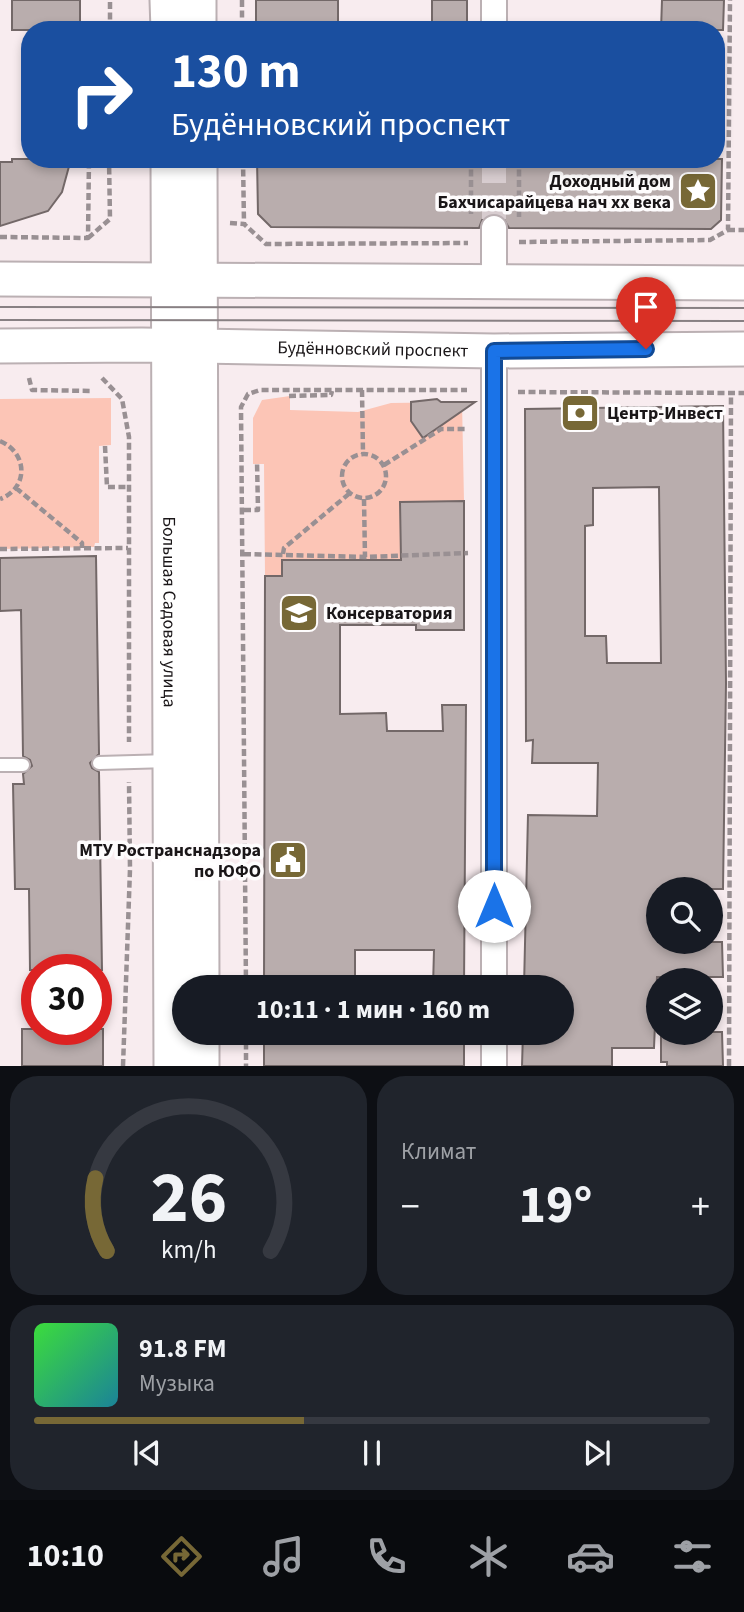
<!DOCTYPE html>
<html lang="ru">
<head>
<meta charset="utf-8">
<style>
  :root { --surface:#171b24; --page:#20242c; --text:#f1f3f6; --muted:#9ea1a6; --line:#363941; --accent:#776836 }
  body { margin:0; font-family:"Source Sans 3",sans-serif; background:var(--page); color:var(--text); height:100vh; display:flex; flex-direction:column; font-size:26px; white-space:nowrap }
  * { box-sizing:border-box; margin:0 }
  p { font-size:23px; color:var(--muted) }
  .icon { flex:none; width:38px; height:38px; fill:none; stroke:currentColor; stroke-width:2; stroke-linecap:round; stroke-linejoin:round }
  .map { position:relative; height:1066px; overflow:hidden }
  .side { display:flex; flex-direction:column; gap:10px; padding:10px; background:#0d0f14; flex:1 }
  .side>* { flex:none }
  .guide { position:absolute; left:21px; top:21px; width:704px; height:147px; border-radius:28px; box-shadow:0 4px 10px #0003; background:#1a4fa0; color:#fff; overflow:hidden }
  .tools { position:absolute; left:646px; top:877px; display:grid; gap:14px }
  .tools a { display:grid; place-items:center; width:77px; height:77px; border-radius:50%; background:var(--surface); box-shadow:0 4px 10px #0003; font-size:35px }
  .speed { position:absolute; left:21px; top:954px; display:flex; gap:14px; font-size:35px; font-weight:700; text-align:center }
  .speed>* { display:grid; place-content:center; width:91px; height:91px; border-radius:50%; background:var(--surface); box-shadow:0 4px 10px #0003; line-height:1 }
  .speed .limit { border:10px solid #d22; background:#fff; color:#111 }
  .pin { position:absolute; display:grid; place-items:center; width:60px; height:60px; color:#fff; margin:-72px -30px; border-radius:50% 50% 50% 0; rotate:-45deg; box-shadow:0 0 7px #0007 }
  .pin .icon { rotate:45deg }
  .me { position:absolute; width:77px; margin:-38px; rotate:0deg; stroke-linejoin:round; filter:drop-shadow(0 0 5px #0008) }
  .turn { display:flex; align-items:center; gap:24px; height:147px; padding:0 35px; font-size:32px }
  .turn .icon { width:91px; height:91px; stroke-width:2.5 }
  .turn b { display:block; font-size:49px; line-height:60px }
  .big { font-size:52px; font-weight:700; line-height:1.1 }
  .side .tile { flex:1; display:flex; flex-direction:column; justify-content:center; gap:10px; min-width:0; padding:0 24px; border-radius:28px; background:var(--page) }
  .side .dial { align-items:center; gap:0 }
  .dial svg { height:182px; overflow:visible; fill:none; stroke:var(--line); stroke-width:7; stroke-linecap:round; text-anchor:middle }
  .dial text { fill:var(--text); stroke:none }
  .song { display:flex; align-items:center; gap:21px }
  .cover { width:84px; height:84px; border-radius:10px; background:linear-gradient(135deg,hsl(120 70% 55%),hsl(190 70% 35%)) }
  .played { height:7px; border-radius:4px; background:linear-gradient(90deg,var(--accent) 40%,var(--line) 40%) }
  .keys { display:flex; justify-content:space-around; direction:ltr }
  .heat { display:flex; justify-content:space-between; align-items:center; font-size:38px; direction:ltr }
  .side .tiles { flex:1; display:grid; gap:10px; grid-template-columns:1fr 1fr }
  .tile:last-child { grid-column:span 2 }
  .trip { position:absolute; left:172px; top:975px; width:402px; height:70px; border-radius:35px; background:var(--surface); box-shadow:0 4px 10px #0003; font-weight:700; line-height:70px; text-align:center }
  .tabs { display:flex; height:112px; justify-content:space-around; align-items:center; background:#090b0e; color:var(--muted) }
  .tabs .icon { width:49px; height:49px }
  .tabs .on { color:var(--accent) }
  .tabs b { font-size:32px; color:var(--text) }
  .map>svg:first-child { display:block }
  .green { fill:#fcc5b6 }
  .building { fill:#b9adad; stroke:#736868; stroke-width:2; fill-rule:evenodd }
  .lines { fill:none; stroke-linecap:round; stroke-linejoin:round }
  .street-tunnel { stroke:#d7cccf; stroke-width:24; stroke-dasharray:24 12; stroke-linecap:butt }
  .lane-casing { stroke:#bbb0b3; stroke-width:16 }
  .street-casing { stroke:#bbb0b3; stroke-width:28 }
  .secondary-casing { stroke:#bbb0b3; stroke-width:37 }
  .path { stroke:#999093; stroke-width:4.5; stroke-dasharray:7 3.5; stroke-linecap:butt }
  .lane { stroke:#fff; stroke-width:12 }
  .street { stroke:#fff; stroke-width:24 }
  .secondary { stroke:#fff; stroke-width:33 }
  .tram { stroke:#888083; stroke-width:2 }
  .route-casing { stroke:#114b97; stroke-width:18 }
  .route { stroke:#1a73e8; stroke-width:12 }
  .labels { text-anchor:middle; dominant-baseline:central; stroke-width:7; stroke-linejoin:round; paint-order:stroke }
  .poi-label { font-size:18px; font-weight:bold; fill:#1a1618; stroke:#fefcfd; text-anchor:end }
  .street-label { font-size:18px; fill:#1a1618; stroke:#fefcfd }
</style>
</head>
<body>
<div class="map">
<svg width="744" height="1066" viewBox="0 0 744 1066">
  <rect width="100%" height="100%" fill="#f8ecef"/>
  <path class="green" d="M290,396V410L358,412L391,403L462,402L464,501L400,502V544H464V575H448V560H282V576H265L264,464H253V418L262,400Z
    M111,398V445L99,446V543H95L94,547L0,549V399Z"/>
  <path class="building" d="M12,0H80V30H12Z
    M256,0H338V30H256Z
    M432,0H467V30H432Z
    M662,0H724L723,30H661Z
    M12,159H71L62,192L48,211L0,226V162H12Z
    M257,159H722L721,220L711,229L509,228L502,216L493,213L482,220L479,228L271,227L258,214Z
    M437,399L441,402H475L423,438L411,421V402Z
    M723,406L726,683L723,889H658V942H722L723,977H657L654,1048H612V1066H522L523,1032H562V987H524L528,815L597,816L598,763H532L533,740L526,741L525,409ZM659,487L661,663H607L606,636H585V526L593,525V488Z
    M464,501V630H416V625H340V714L386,713L387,731H443L442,705H466L464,987H433L434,950H355V981H333V987H264L265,576H282V560H401L400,502Z
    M96,556L99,754L90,763L92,768L99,772L102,970H30L29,889H15L13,784H24L23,774L32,766L30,760L23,756L21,610L0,611V558Z
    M22,1029H103V1066H22Z
    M264,1032H464V1066H264Z
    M661,1032H722L723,1066H667V1062H661Z"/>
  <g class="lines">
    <path class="street-tunnel" d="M494,159V228"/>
    <g class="lane-casing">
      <path id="lane" d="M99,763L169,761
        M0,765H23"/>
    </g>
    <g class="street-casing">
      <path id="street" d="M494,0V30
        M494,228V283
        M494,987V351
        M494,1066V1032"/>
    </g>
    <g class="secondary-casing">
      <g id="secondary">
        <path d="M167,0L168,30"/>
        <path d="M199,0V30"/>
        <path id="s1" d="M168,159L171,1066"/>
        <path d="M200,159L202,987"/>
        <path d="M0,279L744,283"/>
        <path id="s2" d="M0,346L142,345L494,351L744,349"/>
        <path d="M202,1032V1066"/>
      </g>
    </g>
    <path class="path" d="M242,0V30
      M110,30V0
      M243,159L244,224
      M471,159V214
      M519,159V217
      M230,223L244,224L266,244L468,243
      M728,230H744
      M0,237L88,238L89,159
      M88,238L110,219L109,159
      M519,242L710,240L728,230L730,0
      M29,378L32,390L92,391
      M102,378L122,399L129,437V742
      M362,390L363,454
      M518,392L744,393
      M289,396L331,395L332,391
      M0,441C28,453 29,488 0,499
      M105,446L107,487H127
      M342 476a22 22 0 1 1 44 0a22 22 0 1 1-44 0Z
      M384,465L441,429H467
      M16,488L82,543V548
      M364,499L365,557
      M244,510H258L257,461
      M0,549L128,548
      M244,554L365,557L468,553
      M283,554L284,548L350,493
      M246,987L241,407L248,394L260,390H467
      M246,1032V1066
      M123,1066L130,869L129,782
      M729,1066L731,392"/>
    <use href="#lane" class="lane"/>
    <use href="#street" class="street"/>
    <use href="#secondary" class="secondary"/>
    <path class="tram" d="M0,307L744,308
      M0,320L744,321"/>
  </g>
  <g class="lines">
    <g class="route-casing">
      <path id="route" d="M494,906V351L646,349"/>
    </g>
    <use href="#route" class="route"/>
  </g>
  <defs>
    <g id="sight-square" transform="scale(2.0125)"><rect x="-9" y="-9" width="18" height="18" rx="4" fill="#776836" stroke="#fefcfd"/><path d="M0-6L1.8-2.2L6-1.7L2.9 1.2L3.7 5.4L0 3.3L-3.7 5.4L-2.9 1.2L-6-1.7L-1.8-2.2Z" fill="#fff"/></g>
    <g id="bank-square" transform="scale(2.0125)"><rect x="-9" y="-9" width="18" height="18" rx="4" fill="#776836" stroke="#fefcfd"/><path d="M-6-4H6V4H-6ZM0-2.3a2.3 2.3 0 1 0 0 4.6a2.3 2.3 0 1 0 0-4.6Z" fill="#fff"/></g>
    <g id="university-square" transform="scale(2.0125)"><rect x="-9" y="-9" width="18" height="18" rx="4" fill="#776836" stroke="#fefcfd"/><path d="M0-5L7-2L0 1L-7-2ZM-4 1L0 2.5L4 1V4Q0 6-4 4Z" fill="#fff"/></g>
    <g id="civic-square" transform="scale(2.0125)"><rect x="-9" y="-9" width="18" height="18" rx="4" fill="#776836" stroke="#fefcfd"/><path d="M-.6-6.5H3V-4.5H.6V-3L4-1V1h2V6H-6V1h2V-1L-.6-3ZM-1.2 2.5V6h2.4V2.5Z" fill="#fff"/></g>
  </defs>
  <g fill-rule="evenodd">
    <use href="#sight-square" x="698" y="191"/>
    <use href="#bank-square" x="580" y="413"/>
    <use href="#university-square" x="299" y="613"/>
    <use href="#civic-square" x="288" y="860"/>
  </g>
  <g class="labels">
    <g class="poi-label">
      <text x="671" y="181">Доходный дом<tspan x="671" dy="21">Бахчисарайцева нач xx века</tspan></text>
      <text x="607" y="413" text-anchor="start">Центр-Инвест</text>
      <text x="326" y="613" text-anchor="start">Консерватория</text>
      <text x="261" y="850">МТУ Ространснадзора<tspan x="261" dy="21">по ЮФО</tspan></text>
    </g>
    <g class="street-label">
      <text stroke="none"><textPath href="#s2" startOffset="373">Будённовский проспект</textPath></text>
      <text stroke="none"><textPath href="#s1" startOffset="453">Большая Садовая улица</textPath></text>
    </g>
  </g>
</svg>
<div class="tools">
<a><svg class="icon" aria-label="search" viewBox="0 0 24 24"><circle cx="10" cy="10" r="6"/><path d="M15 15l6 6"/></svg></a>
<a><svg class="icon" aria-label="layers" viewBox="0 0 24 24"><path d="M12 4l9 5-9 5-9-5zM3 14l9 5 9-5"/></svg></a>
</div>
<div class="speed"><div class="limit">30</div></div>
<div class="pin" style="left:646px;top:349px;background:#d93025"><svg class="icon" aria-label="arrive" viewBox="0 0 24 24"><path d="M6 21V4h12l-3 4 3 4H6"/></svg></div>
<svg class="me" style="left:494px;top:906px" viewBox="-20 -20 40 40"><circle r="19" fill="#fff"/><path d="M0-13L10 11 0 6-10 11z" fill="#1a73e8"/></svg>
<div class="trip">10:11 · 1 мин · 160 m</div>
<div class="guide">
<div class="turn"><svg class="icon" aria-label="right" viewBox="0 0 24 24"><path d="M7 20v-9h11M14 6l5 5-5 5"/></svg><div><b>130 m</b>Будённовский проспект</div></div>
</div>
</div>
<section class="side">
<div class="tiles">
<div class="tile dial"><svg viewBox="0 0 100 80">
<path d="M14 69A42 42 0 1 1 86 69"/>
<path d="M14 69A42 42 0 0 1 9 37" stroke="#776836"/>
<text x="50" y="56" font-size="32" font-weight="700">26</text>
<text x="50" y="72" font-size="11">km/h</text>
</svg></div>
<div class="tile"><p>Климат</p>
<div class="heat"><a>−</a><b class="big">19°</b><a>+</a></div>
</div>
<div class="tile">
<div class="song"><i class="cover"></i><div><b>91.8 FM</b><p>Музыка</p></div></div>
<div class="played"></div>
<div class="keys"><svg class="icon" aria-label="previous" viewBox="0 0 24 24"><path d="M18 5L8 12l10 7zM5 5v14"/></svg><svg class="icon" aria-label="pause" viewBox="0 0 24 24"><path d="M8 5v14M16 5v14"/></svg><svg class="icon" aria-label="next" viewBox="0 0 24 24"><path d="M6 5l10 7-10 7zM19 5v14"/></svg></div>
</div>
</div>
</section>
<nav class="tabs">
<b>10:10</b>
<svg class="icon on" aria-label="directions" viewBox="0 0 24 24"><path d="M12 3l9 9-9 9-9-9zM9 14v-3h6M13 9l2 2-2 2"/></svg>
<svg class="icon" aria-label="music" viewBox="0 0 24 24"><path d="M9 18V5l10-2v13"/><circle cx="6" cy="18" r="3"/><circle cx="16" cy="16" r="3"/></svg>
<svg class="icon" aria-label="phone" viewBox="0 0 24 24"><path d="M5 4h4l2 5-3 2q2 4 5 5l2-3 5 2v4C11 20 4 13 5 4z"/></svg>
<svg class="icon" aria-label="climate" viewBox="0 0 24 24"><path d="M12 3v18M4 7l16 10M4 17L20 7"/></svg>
<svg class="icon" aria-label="car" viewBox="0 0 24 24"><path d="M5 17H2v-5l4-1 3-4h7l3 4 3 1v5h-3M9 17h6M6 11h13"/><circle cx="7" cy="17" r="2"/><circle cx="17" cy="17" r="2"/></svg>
<svg class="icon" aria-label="filters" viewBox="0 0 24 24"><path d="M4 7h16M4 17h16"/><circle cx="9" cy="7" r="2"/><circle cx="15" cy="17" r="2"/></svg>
</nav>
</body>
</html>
